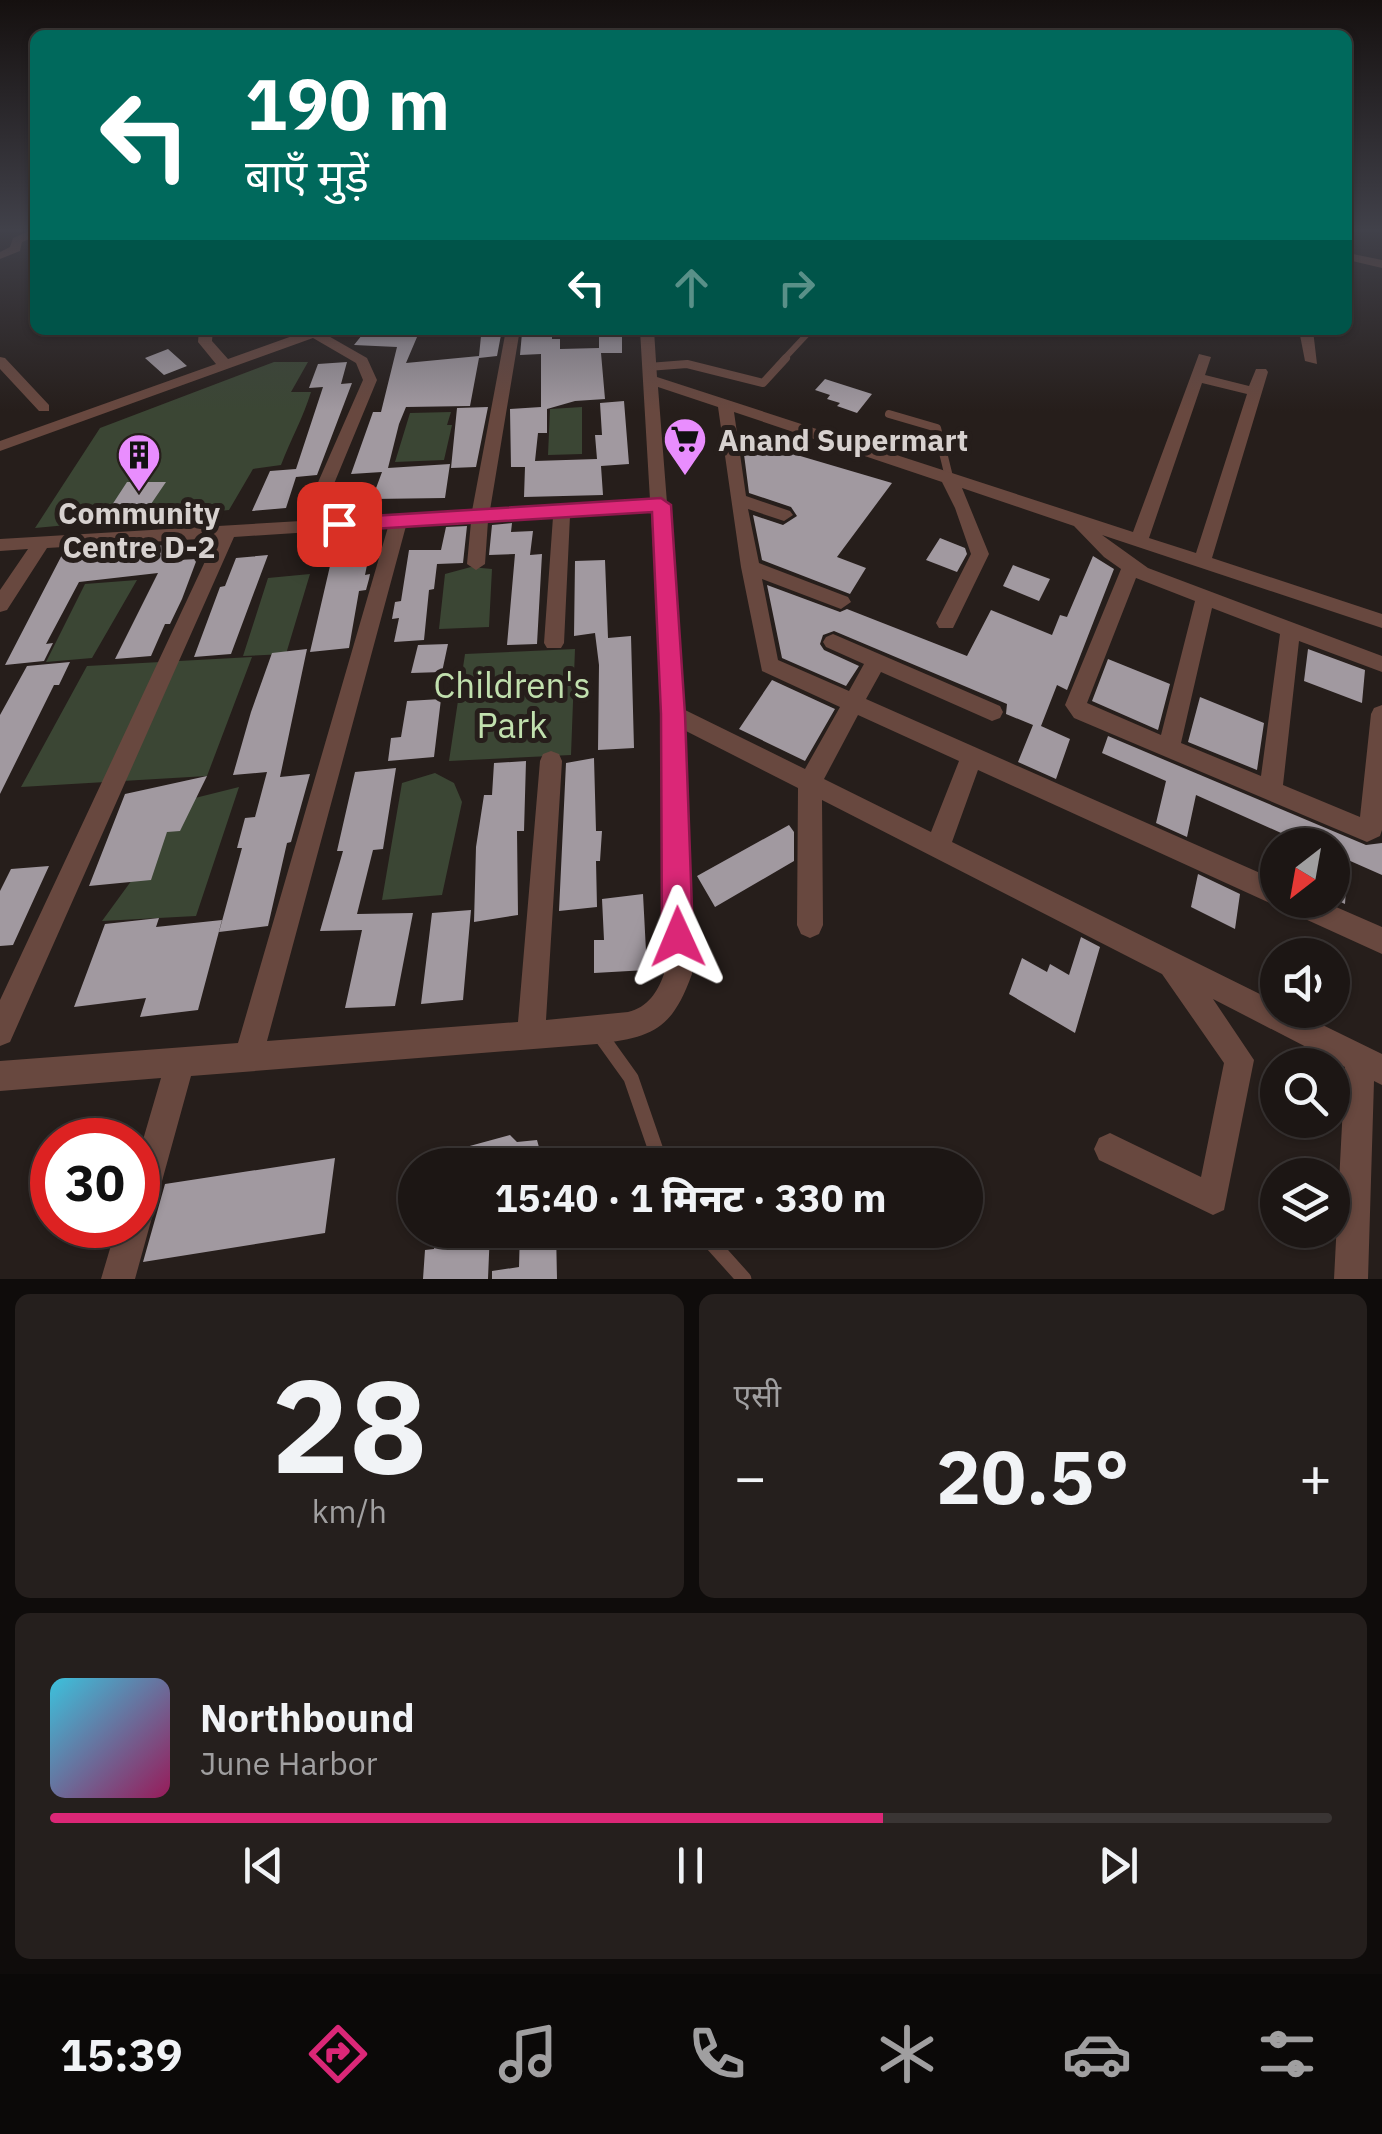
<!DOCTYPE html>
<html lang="hi">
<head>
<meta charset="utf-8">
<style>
  :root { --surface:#1c1614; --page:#251f1d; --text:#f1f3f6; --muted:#a09fa0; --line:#3a3534; --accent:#db2777 }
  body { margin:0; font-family:"IBM Plex Sans","Noto Sans Devanagari",sans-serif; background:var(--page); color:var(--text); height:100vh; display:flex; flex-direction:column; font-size:38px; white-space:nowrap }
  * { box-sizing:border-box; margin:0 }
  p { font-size:32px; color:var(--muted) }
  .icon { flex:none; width:55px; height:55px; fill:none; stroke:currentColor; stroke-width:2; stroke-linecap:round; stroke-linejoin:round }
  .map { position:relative; height:1279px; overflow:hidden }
  .drawer { display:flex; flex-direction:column; gap:15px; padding:15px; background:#0f0c0b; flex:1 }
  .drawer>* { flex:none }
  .top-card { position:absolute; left:30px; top:30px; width:1322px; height:305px; border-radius:15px; box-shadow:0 2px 8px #0004,0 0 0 2px var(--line); background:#00695c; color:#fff; overflow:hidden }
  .needle { width:65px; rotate:211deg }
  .buttons { position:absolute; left:1260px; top:828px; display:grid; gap:20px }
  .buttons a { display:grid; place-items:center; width:90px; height:90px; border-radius:50%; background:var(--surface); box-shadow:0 2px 8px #0004,0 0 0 2px var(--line); font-size:50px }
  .speed { position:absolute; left:30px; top:1118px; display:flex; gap:20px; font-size:50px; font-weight:700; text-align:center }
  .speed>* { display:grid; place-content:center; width:130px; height:130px; border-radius:50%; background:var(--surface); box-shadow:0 2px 8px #0004,0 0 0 2px var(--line); line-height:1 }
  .speed .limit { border:15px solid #d22; background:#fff; color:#111 }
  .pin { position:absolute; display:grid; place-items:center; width:85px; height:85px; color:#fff; margin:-42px; border-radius:20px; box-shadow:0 5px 15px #0006 }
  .me { position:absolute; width:110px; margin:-55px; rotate:359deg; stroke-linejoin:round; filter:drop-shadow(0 0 8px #0008) }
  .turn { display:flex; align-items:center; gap:35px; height:210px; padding:0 50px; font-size:45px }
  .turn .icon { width:130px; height:130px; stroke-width:2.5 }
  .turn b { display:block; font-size:70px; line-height:85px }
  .lanes { display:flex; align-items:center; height:95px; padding:0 50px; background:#0003; justify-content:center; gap:50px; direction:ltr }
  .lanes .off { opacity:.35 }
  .big { font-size:75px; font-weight:800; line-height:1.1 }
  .drawer .tile { flex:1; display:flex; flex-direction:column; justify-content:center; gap:15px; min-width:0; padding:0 35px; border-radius:15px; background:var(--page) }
  .drawer .dial { align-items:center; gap:0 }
  .dial b { font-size:130px; line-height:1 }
  .song { display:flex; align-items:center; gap:30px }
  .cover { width:120px; height:120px; border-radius:15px; background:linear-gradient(135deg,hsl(190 70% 55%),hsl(330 70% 35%)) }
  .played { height:10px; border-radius:5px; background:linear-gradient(90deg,var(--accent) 65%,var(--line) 65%) }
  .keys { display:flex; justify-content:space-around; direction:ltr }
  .heat { display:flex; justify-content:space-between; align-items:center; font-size:55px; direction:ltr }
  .drawer .tiles { flex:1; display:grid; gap:15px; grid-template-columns:1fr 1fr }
  .tile:last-child { grid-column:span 2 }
  .trip { position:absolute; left:398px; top:1148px; width:585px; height:100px; border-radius:50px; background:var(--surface); box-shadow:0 2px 8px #0004,0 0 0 2px var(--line); font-weight:800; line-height:100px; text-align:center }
  .tab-bar { display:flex; height:160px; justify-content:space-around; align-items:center; background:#0b0908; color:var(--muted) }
  .tab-bar .icon { width:70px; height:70px }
  .tab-bar .selected { color:var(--accent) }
  .tab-bar b { font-size:45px; color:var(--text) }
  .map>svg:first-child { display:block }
  .green { fill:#3b4634 }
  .building { fill:#a199a0 }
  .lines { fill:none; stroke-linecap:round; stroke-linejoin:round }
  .service-far2 { stroke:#68483f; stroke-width:6 }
  .service-far1 { stroke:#68483f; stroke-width:8 }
  .service { stroke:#68483f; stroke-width:15 }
  .minor { fill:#68483f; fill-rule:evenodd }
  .route { fill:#db2777; stroke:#8e194d; stroke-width:2.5 }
  .labels { text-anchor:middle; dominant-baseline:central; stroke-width:10; stroke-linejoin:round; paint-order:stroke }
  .far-poi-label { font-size:30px; font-weight:bold; fill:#d7d1cf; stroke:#261e1b; text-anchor:start }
  .park-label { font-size:35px; fill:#c1e0ae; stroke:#261e1b }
</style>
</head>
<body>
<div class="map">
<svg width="1382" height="1279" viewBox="0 0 1382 1279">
  <rect width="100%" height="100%" fill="#261e1b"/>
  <path class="green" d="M274,362H308L291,392H311C303,418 291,439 281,465L253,469L229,510L35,528L100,428Z
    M582,407V454L548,455L550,409Z
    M451,412L447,425H452L444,460L395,462L410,413Z
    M471,567L492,569L489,627L439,629L445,574Z
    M310,574L286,654L243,656L268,578Z
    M137,580L92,658L46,662L85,584Z
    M575,649L571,755L449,761L465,654Z
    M252,657L207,776L21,787L87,666Z
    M435,773L454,783L462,802L442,895L382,900L402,783Z
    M239,787L196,916L102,921L191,799Z"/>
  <path class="building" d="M366,330H420L406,363L479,356L481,336L501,335L497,356L479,358L470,406L406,407L399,424L388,468L450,464L445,498L372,499L382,472L351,474L373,412H381L397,347L354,345Z
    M552,330V339H560V349L599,348V330H622V353H601L605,399L575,401L547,409V433H538L535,461L597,459L595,435H602L600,403L624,401L629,464L601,466L603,495L524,497L525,467H511L510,409L541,407V354L520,355L522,333Z
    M168,349L187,366L164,375L145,358Z
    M347,362L341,384L352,383L317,475L296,477L286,508L252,511L270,471L296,469L323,387L309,388L318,364Z
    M825,379L872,394L857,413L837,406L840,403L827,399L830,395L815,390Z
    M488,407L476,467L451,468L457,408Z
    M742,439L892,483L837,557L866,568L850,594L762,560L753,515L783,525L797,516L791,507L749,493Z
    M127,482H166L151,504L112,505Z
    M512,523L511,532L533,531L530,555L542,554L537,644L507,645L515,554L489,555L492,525Z
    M467,526L463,563L437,564L434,589L429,590L424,640L394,642L399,618L392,619L395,602L401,601L409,550H441L446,527Z
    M940,538L965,548L967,554L957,572L926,560Z
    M185,544L178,560L197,559L182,599L170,624H165L151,656L115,659L158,573L79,582L46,644L53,643L44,661L5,665L64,551Z
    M370,550L365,575L370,574L369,579L366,590L359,591L349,648L310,652L333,553Z
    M268,555L231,654L194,657L220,587L225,586L236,558Z
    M1093,556L1114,569L1067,690L1057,685L1041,726L1070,739L1056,779L1018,762L1033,725L1006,714L1007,704L834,631L823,635L820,644L824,650L859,666L846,686L782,658L767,585L840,612L847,609L967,656L991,610L1052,635L1060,615L1067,617Z
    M605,560L608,638L631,636L634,748L598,750L599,665L595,633L574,636L575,561Z
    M1013,565L1050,579L1039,601L1003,586Z
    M448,644L442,672L411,673L418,645Z
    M307,649L280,777L310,774L291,842L287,843L268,926L219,932L242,848H237L245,818L255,817L267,772L233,775L251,712L272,653Z
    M1308,649L1365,670L1362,703L1304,681Z
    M1108,659L1170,684L1158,730L1092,701Z
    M70,662L59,685H54L0,794V715L27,666Z
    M772,680L835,709L805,761L739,729Z
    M1200,697L1264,723L1257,770L1188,742Z
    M441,699L434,757L388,761L391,738L401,737L407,701Z
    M1108,736L1366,845L1382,843V875L1348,860L1345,904L1332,898V845H1308L1196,795L1187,837L1156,823L1166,781L1102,753Z
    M594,758L596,831H602L600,861H596L597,907L559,911L566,763Z
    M526,761L524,831H517L518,915L474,922L476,847L484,795H492L494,763Z
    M396,768L383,849L373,850L357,914L413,913L395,1006L345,1008L362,930L320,931L343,851H337L355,772Z
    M207,776L180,831L167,832L151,880L89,886L125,794Z
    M789,825L794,832V861L715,907L697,876Z
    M49,866L13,945L0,946V891L11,869Z
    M1198,874L1240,894L1235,929L1191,907Z
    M643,894L647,970L594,973V940H604L602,899Z
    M471,910L463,1000L421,1004L432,913Z
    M159,918L156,927L222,920L198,1010L140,1017L146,998L74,1007L105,924Z
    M1081,937L1100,947L1075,1033L1009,994L1022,958L1047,972L1050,964L1069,975Z
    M510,1135L517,1142L537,1140L542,1158L538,1165H461L466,1147Z
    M335,1158L325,1233L143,1262L165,1184Z
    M435,1230H490L488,1279H423L425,1250L434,1249Z
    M520,1230H556L557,1279H492V1271L519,1267Z"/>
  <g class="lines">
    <path class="service-far2" d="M783,360L811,330"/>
    <path class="service-far1" d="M648,367L687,364L763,383L786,358
      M889,414L937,428L950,481"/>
    <path class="service" d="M598,1032L631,1078L661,1165
      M700,1230L744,1279"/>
    <path class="minor" d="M29,231H35V237L22,242L20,251L0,259V252L10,247L13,238Z
      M1348,253L1382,260V268L1348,260Z
      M199,330H213L212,341L228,359L309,330H330L325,334L367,358L377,380L319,520L472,511L505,335L512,331L519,335L490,510L650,500L640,330H654L657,377L1133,532L1199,354L1211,357L1205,375L1249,386L1256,369H1266L1268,372L1212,558L1382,614V628L1102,535L1148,568L1382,656V672L1299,641L1283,785L1360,817L1371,714L1374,708L1382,705V830L1380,836L1367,842L1074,718L1065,705L1121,569L1104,557L1074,526L962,488L989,554L953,628H939L936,623L971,554L955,508L942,482L734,412L746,496L790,511L793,515L784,521L748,509L759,563L848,597L851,602L841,609L762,579L778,660L849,691L864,664L826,647L823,642L826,637L833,634L1000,706L1003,712L1000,718L992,721L881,672L866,699L1278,881V900H1320L1382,927V954L978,770L952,842L1278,1003V1010H1292L1382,1054V1085L1374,1081L1368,1279H1334L1345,1067L1213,999L1254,1060L1224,1210L1213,1215L1099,1160L1094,1149L1099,1138L1110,1133L1201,1177L1224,1063L1162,974L822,800L823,925L819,934L810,938L801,934L797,925L798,788L684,730L692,974C672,1029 654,1037 597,1044L191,1076L135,1279H101L117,1225H138V1157L161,1078L0,1091V1061L238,1043L388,527L234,537L10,1042L0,1046V1000L216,538L47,548L7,610L0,612V590L28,549L0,551V539L301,521L363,380L356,363L313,338L0,451V441L216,364L198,342ZM1202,383L1247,394L1196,553L1149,538ZM658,387L718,407L741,567L762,671L840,707L805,769L683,709ZM651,511L662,714L664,974C657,993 648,1007 628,1012L546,1020L562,761L559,754L551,751L543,754L540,761L518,1022L267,1041L406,526L471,522L467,564L476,570L485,564L488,521L553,517L544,643L547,648H561L564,643L570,516ZM1136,578L1195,601L1161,735L1087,703ZM1212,608L1280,634L1261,776L1181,743ZM858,715L959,761L931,832L824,779Z
      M1299,330H1313L1317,364L1305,361Z
      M0,357L5,358L49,405V411H39L0,369Z"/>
  </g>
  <linearGradient id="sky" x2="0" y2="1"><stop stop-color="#15100f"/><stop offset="0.56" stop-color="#41414a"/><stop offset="1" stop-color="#41414a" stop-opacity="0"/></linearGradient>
  <rect width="1382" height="411" fill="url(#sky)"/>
  <path class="route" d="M661,498L671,505L685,714L693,937L688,947L678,952L667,947L662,937L661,714L652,512L339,531L329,524L339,518Z"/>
  <defs>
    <g id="supermarket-pin" transform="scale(2.25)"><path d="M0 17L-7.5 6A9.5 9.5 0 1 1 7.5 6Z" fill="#e98dfe" stroke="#261e1b"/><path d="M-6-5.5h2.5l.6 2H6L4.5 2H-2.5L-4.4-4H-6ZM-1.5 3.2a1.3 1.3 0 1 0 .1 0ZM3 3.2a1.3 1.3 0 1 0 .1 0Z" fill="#111"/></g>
    <g id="building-pin" transform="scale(2.25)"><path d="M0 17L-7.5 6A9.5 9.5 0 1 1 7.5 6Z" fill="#e98dfe" stroke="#261e1b"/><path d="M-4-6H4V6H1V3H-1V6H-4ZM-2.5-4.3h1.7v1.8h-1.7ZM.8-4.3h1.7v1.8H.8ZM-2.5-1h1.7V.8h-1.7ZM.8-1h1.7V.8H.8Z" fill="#111"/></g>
  </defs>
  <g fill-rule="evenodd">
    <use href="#supermarket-pin" x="685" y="439"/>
    <use href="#building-pin" x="139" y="455"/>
  </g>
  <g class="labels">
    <g class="far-poi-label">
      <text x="718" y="439">Anand Supermart</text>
      <text x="139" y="512" text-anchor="middle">Community<tspan x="139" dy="34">Centre D-2</tspan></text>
    </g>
    <g class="park-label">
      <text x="512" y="685">Children's<tspan x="512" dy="40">Park</tspan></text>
    </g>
  </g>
</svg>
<div class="buttons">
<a><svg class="needle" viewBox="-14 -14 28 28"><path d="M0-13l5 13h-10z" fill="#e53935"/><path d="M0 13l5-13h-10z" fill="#a09fa0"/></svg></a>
<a><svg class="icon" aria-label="sound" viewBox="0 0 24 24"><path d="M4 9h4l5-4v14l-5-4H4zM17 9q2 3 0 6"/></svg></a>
<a><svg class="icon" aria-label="search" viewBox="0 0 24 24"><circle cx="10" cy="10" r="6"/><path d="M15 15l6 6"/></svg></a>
<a><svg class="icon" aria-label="layers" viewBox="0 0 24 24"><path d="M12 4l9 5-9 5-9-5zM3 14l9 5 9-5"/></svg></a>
</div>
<div class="speed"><div class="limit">30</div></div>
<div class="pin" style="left:339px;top:524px;background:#d93025"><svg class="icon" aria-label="arrive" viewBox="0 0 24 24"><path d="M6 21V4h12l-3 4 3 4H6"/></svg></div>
<svg class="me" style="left:678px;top:937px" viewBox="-20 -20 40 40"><path d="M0-17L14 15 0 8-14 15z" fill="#db2777" stroke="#fff" stroke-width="4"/></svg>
<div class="trip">15:40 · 1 मिनट · 330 m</div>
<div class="top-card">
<div class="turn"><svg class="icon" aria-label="left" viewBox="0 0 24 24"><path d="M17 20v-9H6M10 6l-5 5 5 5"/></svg><div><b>190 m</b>बाएँ मुड़ें</div></div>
<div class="lanes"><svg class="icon" aria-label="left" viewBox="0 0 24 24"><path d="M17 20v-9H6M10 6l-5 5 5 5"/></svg><svg class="icon off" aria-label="ahead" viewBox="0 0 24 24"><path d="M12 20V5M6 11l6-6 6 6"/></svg><svg class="icon off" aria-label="right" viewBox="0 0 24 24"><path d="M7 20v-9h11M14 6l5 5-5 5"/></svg></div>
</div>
</div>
<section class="drawer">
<div class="tiles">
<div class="tile dial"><b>28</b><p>km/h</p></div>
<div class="tile"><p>एसी</p>
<div class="heat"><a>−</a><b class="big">20.5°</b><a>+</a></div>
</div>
<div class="tile">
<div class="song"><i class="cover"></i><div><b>Northbound</b><p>June Harbor</p></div></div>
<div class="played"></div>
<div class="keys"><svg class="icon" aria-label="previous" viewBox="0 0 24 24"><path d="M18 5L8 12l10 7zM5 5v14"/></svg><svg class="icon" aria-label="pause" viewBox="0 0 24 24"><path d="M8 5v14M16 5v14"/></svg><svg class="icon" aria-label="next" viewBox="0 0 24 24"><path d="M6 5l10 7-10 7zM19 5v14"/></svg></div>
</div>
</div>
</section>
<nav class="tab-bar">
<b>15:39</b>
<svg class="icon selected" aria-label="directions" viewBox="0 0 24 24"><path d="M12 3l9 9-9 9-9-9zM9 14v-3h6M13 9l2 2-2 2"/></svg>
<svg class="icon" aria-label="music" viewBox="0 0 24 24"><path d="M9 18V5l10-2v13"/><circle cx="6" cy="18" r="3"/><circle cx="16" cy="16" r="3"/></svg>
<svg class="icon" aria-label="phone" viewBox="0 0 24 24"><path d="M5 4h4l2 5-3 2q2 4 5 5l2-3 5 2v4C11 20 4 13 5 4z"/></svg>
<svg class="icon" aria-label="climate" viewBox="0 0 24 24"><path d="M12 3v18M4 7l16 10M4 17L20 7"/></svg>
<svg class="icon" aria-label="car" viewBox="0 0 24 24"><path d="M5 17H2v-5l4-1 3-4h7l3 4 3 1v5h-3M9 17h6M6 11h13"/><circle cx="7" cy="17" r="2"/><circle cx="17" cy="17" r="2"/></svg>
<svg class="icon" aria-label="filters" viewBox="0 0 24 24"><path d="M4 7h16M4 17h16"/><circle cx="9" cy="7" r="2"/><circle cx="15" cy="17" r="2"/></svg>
</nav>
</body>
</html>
